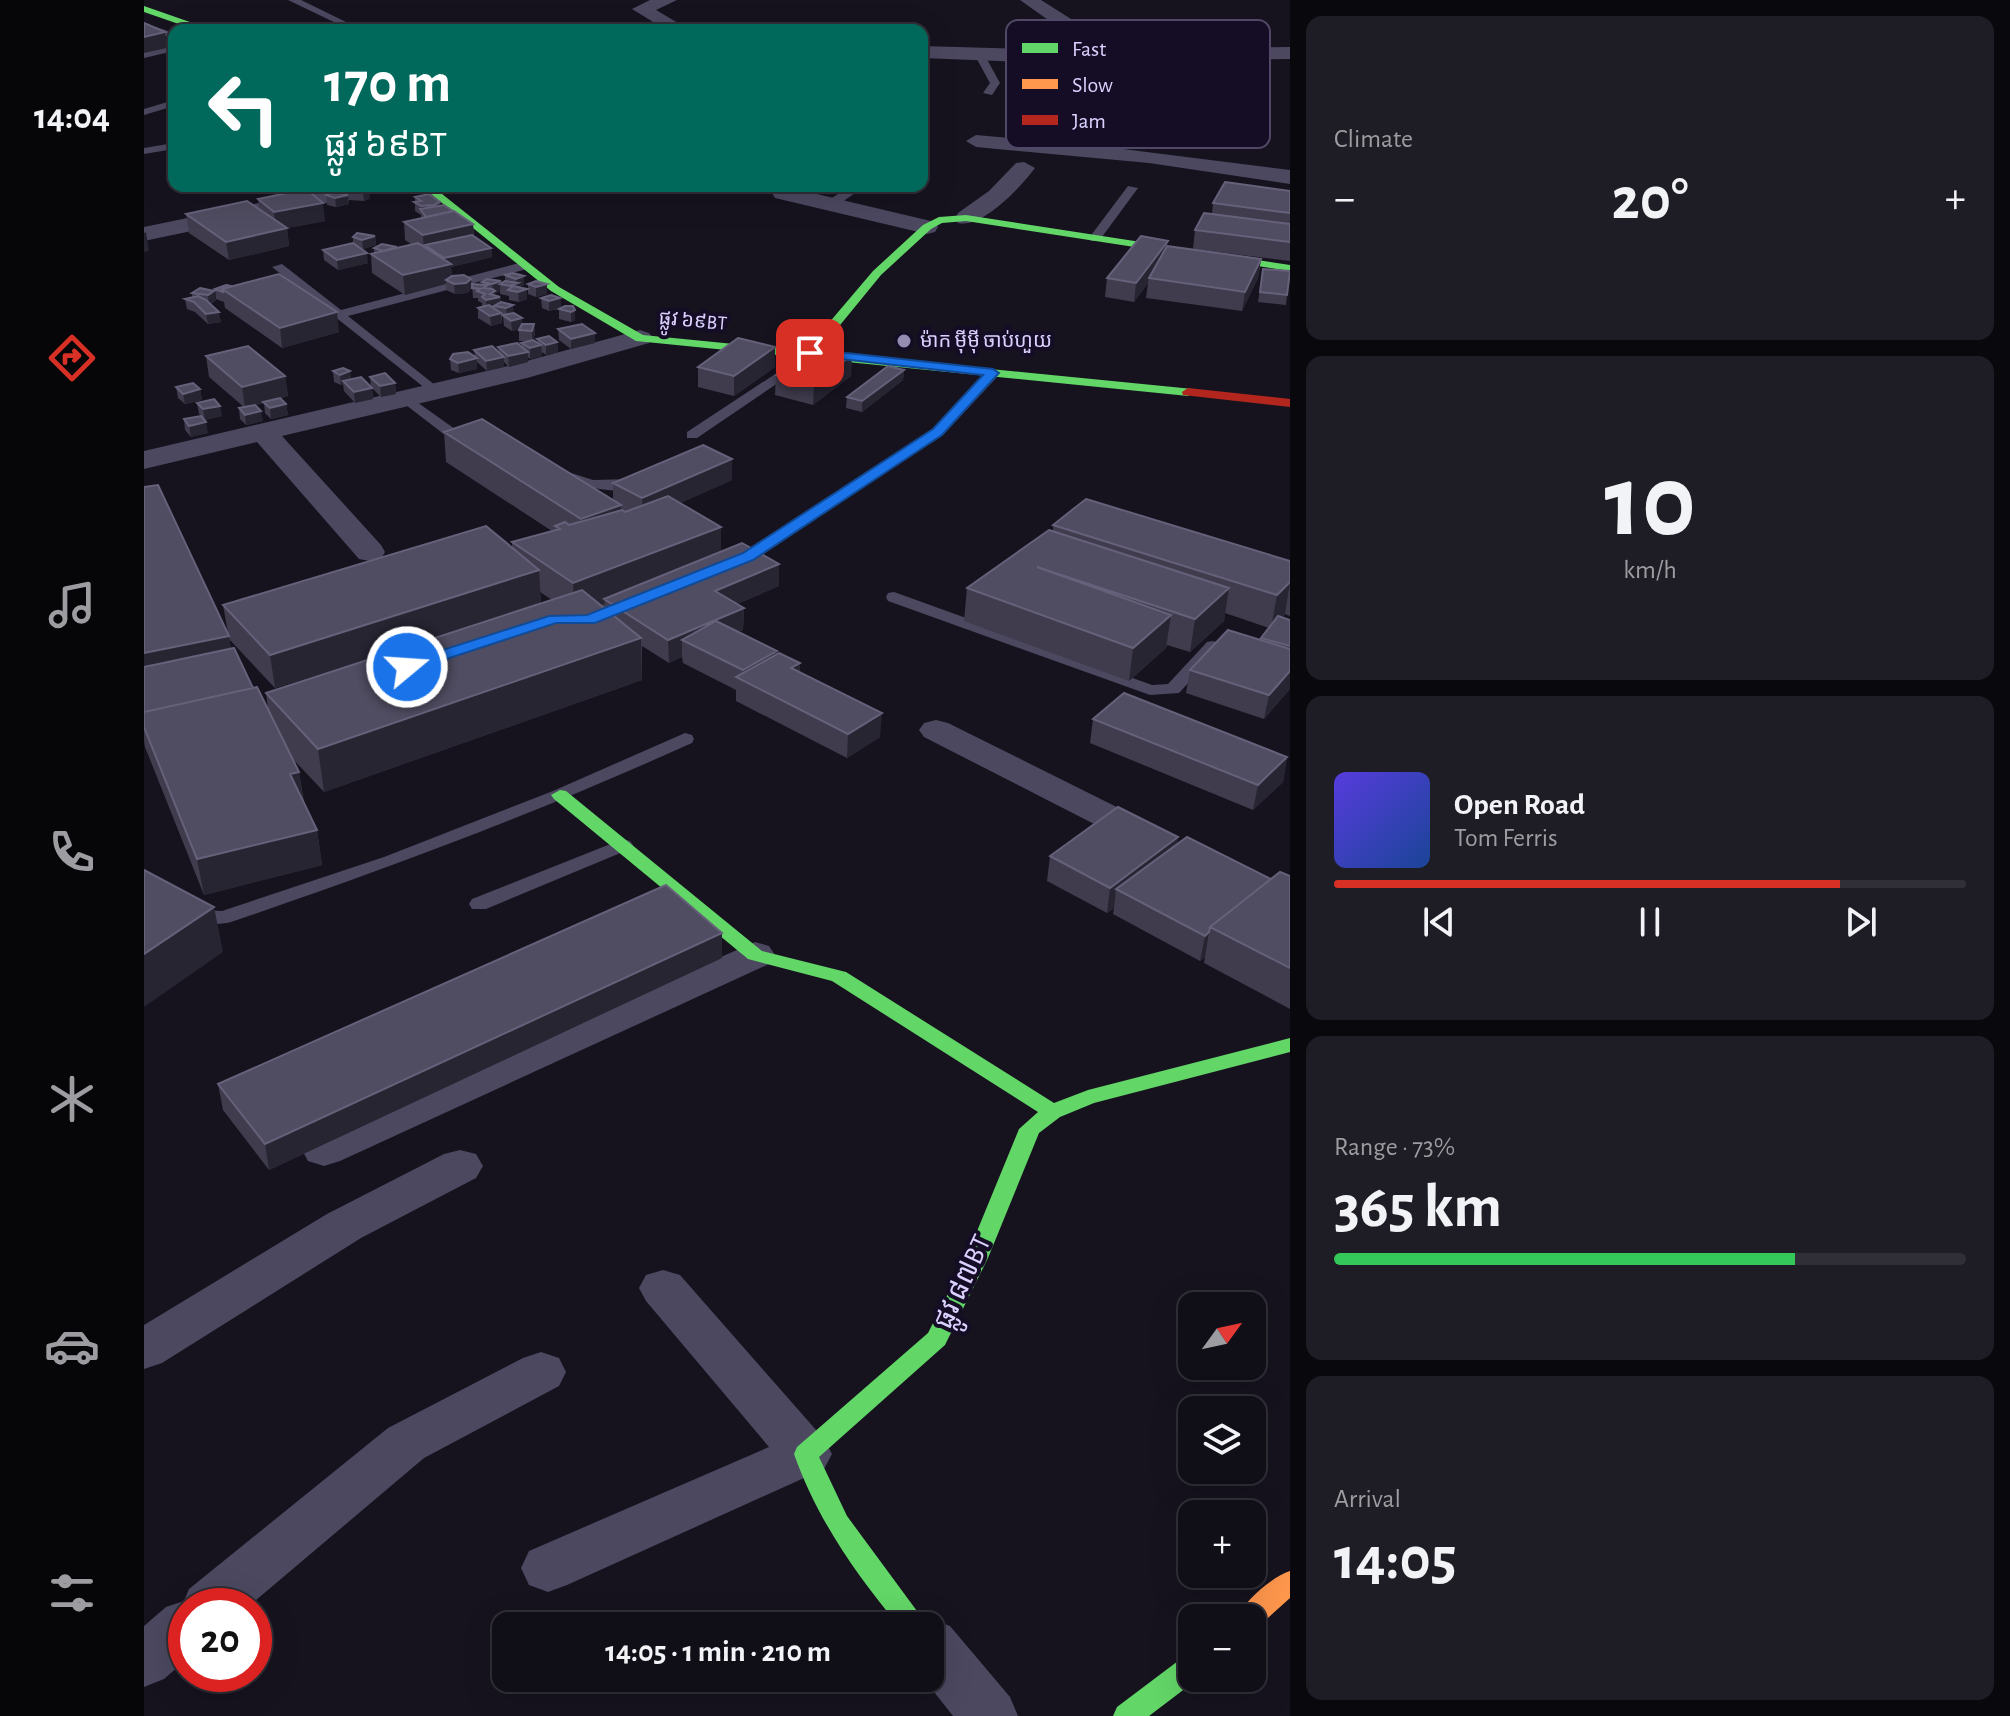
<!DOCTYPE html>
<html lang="en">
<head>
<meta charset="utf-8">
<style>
  :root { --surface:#100e17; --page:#1e1c24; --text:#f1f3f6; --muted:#9c9ca1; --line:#302e36; --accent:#d93025 }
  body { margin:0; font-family:"Alegreya Sans","Noto Sans Khmer",sans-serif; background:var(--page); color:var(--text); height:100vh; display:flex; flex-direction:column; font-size:30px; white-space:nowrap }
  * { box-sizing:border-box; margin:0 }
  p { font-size:26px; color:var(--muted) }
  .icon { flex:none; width:44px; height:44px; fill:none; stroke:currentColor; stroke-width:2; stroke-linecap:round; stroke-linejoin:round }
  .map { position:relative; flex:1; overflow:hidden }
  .side { display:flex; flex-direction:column; gap:16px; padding:16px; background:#09080d; width:720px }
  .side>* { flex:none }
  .guide { position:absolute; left:24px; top:24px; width:760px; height:168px; border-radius:16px; box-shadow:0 8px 32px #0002,0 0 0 2px var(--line); background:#00695c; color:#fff; overflow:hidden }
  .needle { width:52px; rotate:57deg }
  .tools { position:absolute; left:1034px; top:1292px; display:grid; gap:16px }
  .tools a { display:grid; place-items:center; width:88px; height:88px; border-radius:16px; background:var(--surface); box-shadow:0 8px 32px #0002,0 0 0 2px var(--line); font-size:40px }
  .speed { position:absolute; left:24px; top:1588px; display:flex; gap:16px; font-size:40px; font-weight:700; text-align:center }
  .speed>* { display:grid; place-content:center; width:104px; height:104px; border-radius:50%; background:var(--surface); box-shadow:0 8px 32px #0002,0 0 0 2px var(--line); line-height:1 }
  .speed .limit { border:12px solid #d22; background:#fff; color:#111 }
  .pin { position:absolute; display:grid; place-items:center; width:68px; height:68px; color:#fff; margin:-34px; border-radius:16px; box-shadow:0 4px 12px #0006 }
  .me { position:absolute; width:88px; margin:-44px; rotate:72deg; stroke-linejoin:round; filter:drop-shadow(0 0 6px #0008) }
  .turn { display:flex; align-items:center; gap:28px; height:168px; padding:0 24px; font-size:36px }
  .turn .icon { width:104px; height:104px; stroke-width:2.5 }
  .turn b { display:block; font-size:56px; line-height:68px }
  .big { font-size:60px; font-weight:700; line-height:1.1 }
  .side .tile { flex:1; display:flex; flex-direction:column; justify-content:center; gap:12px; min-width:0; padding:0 28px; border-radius:16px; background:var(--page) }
  .side .dial { align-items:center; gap:0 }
  .dial b { font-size:104px; line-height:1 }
  .song { display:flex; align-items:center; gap:24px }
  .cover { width:96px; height:96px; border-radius:12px; background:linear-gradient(135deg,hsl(250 70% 55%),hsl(220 70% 35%)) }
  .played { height:8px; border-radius:4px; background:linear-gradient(90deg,var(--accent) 80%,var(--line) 80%) }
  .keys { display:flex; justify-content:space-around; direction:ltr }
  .heat { display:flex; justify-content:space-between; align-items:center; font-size:44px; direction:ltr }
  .charge { height:12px; border-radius:6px; background:linear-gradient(90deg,#34c759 73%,var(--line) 0) }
  .trip { position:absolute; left:348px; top:1612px; width:452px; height:80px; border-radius:16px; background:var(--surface); box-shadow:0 8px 32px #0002,0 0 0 2px var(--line); font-weight:700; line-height:80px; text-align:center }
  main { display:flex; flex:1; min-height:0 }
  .menu { display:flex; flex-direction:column; width:144px; justify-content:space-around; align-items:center; background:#060609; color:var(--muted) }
  .menu .icon { width:56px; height:56px }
  .menu .on { color:var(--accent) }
  .menu b { font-size:36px; color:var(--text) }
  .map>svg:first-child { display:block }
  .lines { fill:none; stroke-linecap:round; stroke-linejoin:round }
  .lane { fill:#4b4860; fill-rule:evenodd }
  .street { fill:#4b4860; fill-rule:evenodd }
  .fast { fill:#63d668; fill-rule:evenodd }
  .slow { fill:#ff974d; fill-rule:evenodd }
  .jam { fill:#b3261e; fill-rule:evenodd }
  .wall { fill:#403c4e; fill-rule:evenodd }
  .shaded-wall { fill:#282533 }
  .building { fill:#504c61; stroke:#66617a; stroke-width:2 }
  .route { fill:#1a73e8; stroke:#114b97; stroke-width:2 }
  .poi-dot { fill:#968eb1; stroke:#140d25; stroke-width:3 }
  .labels { text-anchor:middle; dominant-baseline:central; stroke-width:8; stroke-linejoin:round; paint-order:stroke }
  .far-street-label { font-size:20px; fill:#dbd1ff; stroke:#140d25 }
  .far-poi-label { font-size:20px; fill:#dbd1ff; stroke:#140d25; text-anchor:start }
  .near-street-label { font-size:28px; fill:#dbd1ff; stroke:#140d25 }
  .key { fill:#140d25; stroke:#504866; stroke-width:2 }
  .key-label { font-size:22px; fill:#dbd1ff }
</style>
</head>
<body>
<main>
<nav class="menu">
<b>14:04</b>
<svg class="icon on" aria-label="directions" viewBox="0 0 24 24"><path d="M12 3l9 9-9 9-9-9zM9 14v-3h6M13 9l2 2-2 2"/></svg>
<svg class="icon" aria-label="music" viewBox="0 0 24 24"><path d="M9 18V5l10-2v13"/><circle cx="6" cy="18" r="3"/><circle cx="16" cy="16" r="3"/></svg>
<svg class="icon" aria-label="phone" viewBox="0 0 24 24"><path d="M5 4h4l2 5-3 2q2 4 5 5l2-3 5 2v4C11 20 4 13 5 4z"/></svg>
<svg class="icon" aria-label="climate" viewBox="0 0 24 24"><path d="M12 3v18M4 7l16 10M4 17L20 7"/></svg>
<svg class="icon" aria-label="car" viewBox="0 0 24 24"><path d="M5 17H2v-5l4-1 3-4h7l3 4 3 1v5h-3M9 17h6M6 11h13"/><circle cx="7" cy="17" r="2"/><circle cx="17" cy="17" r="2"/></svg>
<svg class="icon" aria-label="filters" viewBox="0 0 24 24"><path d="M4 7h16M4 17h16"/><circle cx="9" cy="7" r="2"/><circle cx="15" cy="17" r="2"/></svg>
</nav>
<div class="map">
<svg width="1146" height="1716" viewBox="0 0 1146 1716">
  <rect width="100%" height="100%" fill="#16131f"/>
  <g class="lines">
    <path class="lane" d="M144,0H157L202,22L194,24Z
      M0,23L30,33V39L0,29Z
      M30,45V51L0,58V52Z
      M834,49L839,52L856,83L848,95L839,93L846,83L829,52Z
      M30,100V106L0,115V109Z
      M30,143V149L0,154V148Z
      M707,186H721L691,207H683V201Z
      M984,186L994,188L955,241H947L945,238Z
      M379,262L383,263V269L204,316L296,389L298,392L291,396L128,267L138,264L197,310Z
      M654,359L661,363L659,366L553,438H543V432Z
      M849,369L856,373L854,376L799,435L610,559L590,567L584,565V559L598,553L789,429L844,370Z
      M263,395L311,429L337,438L330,442L301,435L258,402L256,399Z
      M421,471L449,480L491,479L499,484C481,498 436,486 416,479V473Z
      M750,592L1008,685L1024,684L1063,642L1069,641L1146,662V672L1073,652L1035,693L1006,695L744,601L742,597L744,593Z
      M541,733L548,735L550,739L548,743C395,812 246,868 87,922C55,930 27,914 0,898V884L55,910L78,911L240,857L409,791Z
      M479,839L486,841L489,845L486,849L342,909H328L325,904L328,899Z"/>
    <path class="street" d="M506,0H533L512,10L539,26L536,30H506L514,25L488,9Z
      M876,0H897L957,38L969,50L1146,47V59L906,63L778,58V46L948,51Z
      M943,102L953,108L963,147L1146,170V184L1005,163L832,147L822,141L832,135L942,145L933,108Z
      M880,162L891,168C877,187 838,229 814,223L811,218L814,213L845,191L872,163Z
      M197,186H240L229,193L0,241V227Z
      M639,186L791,222L794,227L791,232L783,234L631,198L628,193Z
      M496,330L505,333L509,338L505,343L383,378L138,436L237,545L241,552L237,559L226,561L215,559L113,442L0,469V451L368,365Z
      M792,720L804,723L1021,831L1027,839L1021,847L1008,850L995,847L780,737L775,730L780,723Z
      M611,942L625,946L631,955L625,964L196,1161L180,1166L164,1161L158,1150L164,1139Z
      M316,1150L332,1154L339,1166L332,1178L217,1238L18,1363L0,1369V1325L183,1214L300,1154Z
      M519,1270L536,1275L680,1439L688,1454L680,1469L423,1585L404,1592L385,1585L377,1568L385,1551L625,1447L502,1301L495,1288L502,1275Z
      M397,1352L415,1358L422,1372L415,1386L280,1458L105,1606H42V1660L20,1679L0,1687V1626L22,1607L40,1601L45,1589L244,1428L379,1358Z
      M786,1619L806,1626L866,1697L874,1716H809L779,1678H786V1626H766Z"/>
    <path class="fast" d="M0,6L63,28L64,30H52L0,12Z
      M277,186H288L415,287L499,335L661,351L729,271L779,225L795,217L822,215L1146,265V271L822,221L798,223L787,229L737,275L674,352L1049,389L1050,392L1044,396L492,341L407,291Z
      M416,790L422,791L618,951L702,972L910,1103L944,1090L1146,1038V1052L950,1103L916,1117L895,1133L844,1258L801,1345L675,1457L703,1516L784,1626H755C711,1573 673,1519 650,1454L653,1447L784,1333L822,1258L875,1129L894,1112L688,981L604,959L410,799L407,795Z
      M1048,1655V1678H1055L1005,1716H969L973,1707L1038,1658Z"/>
    <path class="slow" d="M1146,1571V1598L1115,1626L1108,1629V1618H1093C1101,1600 1128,1577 1146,1571Z"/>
    <path class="jam" d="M1044,388L1146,399V407L1039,395L1038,392Z"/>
  </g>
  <path class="wall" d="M214,186L226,198L220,201L205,200V204L192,207L183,205L182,195H204V190Z
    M1146,191V261L1049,249L1051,230L1068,214L1069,203Z
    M271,197L296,206L329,224L330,236L347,248L348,257L307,267L308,276L327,279L328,288L323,293L311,294L302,290V284L261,295L228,273L227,254L230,253V248H253L267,244L261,240L260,222L277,218V215L271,211Z
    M114,199L181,221L143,228L145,246L85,260L45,233L42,214L115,209Z
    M231,236L232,245L219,249L216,248L224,263L194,270L180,260L179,250L209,244V237Z
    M1024,247L1117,259L1114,278L1098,311L1002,298L1004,283L990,302L961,297L963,278Z
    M1119,269L1143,295L1142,305L1114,302Z
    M369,273L380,285L375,287L383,299L375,302L365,300V296L356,294V291L351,293V295L356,297L357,303L369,313L379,324H390L391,334L389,340L394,343L393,339L413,342L414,352L402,355L398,352V356L386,359L384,357V362L365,367L360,362V367L343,371L333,362V369L315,373L307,370L306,359L331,357L330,350L355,352L354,347H378L377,343L384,341H375V329L368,331L360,326L359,317H358V323L347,326L334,318V308L338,307V303L334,301V298H329L328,284L338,285V282L357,281V283L361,281V275Z
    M384,284H403V294L392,297L384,294Z
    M82,285L195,332L138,348L81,308L80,302L72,299L71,289Z
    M56,288L72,300L67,304L77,322L64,324L51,312L43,309L41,299L48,298V293Z
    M397,298H416L417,308L405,311L398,308Z
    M415,309L431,310V320L427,322L415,319Z
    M414,329L451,343L427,349L415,340Z
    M62,356L141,376L144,396L134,399L142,404L144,415L127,419L121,413L120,403L111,405L119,421L102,425L96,419L95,408L100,407L65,377Z
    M554,367H631L590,396L554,387Z
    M760,370L759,380L718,412L702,408L703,397Z
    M189,371H206L207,379L227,387L226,377L251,383L252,394L237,397L228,388L229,399L211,403L200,391L199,384L197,385L190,382Z
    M632,375L707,376L669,405L631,395Z
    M32,387L56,389L58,400L41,404L34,398Z
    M53,403L78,416L61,420L55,414Z
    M40,419L64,433L47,437L41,430Z
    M300,432L469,500V483L588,480L536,503L577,551L635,586L593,604L600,608L599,630L595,632L632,654L656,663V672L736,737L703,758L592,701V690L539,663L538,657L525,663L498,646V680L180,792L148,758L155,772L160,802L173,830L178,865L60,895L1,747L0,741V487L84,633L79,605L368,548V542L408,531L302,462ZM396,592L408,600L122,693L124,709L109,688L87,649L85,639L131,688L397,603Z
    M909,525L1146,561V616L1141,614L1138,618L1146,620V689L1120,719L1042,693L1046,670L1117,640V638L1125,628L1081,613L1080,621L1046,652L1023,645L1022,648L985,681L820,621L823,588L909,531Z
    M949,719L1143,757L1139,782L1109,810L946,743Z
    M1034,837L1033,844L1127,879L1146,876V1009L1060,963L1061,957L1056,961L969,914L970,908L963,913L903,881L906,856Z
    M578,933V958L125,1170L79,1110L74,1084Z"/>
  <path class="shaded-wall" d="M21,32L23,48L0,53V37Z
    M225,189L226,198L220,201L219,192Z
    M204,195L205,204L192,207L191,198Z
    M296,202L297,211L277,210V206Z
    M179,203L181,221L143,228L145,246L85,260L82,242L132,230L130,212Z
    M329,224L330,243L281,245L282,253L280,254L279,235Z
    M2,232L5,251L0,252V233Z
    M231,236L232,245L219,249L218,240Z
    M1024,241L1022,260L1005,278L1004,283L990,302L992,283Z
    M347,248L348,257L307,267L309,283L302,280V284L261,295L259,275L300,258Z
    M223,253L224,263L194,270L193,260Z
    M1117,259L1114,278L1098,311L1101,292Z
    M380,276V285L375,287L383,289V299L375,302L374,292L366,290V286L372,284V279Z
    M327,279L328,288L323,293L311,294L310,284Z
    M357,281L356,291L351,293V298L356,297L357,306H350V308L343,310L342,300L346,294L349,292L348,284Z
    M403,284V294L392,297V287Z
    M70,291L72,300L65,305L64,295Z
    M416,298L417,308L405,311V301Z
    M369,305L370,315L363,318L362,308Z
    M431,310V320L427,322V312Z
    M75,312L77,322L64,324L62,314Z
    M193,312L195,332L138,348L136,328Z
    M357,313L358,323L347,326L346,316Z
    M378,318L379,328L368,331L367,321Z
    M390,324L391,334L388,341V331Z
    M451,333V343L427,349V339Z
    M413,342L414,352L402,355V345Z
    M397,345L398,356L386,359V348Z
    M631,347V367L590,396V376Z
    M384,352V362L365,367L364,356Z
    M708,355L707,376L669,405L670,384Z
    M360,357V367L343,371L342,361Z
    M333,358V369L315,373L314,363Z
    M760,370L759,380L718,412V401Z
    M206,371L207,382L199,381V384L197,385L196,375Z
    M141,376L144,396L101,408L98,387Z
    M251,383L252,394L237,397L236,386Z
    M228,388L229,399L211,403L210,392Z
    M56,389L58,400L41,404L39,394Z
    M142,404L144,415L127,419L126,408Z
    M76,406L78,416L61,420L59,409Z
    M117,411L119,421L102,425L101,415Z
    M62,422L64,433L47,437L45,426Z
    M588,459V480L499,520L498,498Z
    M477,505L478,536L438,551L437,519Z
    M577,527V559L460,599L461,604L430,616L429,583Z
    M635,564V586L571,613V591Z
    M395,570L397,603L131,688L126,655Z
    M1146,582L1141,614L1127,628L1133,595Z
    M1085,588L1080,621L1046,652L1051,619Z
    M600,608L599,630L557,649L538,640V657L525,663L524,640Z
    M1027,615L1022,648L985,681L989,648Z
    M85,636L90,669L0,688V653Z
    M497,638L498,680L180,792L174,749Z
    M633,651L632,674L599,681V670Z
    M656,663L655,687L647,668Z
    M1146,671V689L1120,719L1125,695Z
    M738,713L736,737L703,758L704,734Z
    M1143,757L1139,782L1109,810L1114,785Z
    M155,772L160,806L146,774Z
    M173,830L178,865L60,895L53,859Z
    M1034,837L1030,862L972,889L970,908L963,913L966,888Z
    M70,907L79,952L0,1007V954Z
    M1065,932L1061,957L1056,961L1061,936Z
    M578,933V958L125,1170L121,1144Z"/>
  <path class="building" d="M0,23L21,32L0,37Z
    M1081,182L1146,191V213L1069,203Z
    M214,186L225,189L219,192L204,190Z
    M162,189L179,203L130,212L114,199Z
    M190,192L204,195L191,198L182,195Z
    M285,194L296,202L290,205L277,206L270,202L277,201L271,197Z
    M103,201L143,228L82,242L42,214Z
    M300,205L309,211L282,217L276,209Z
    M310,211L329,224L279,235L260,222Z
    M1060,213L1146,224V242L1051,230Z
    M213,233L231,236L218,240L209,237Z
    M328,235L347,248L300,258L281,245Z
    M997,236L1024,241L992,283L963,278Z
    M209,243L223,253L193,260L179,250Z
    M274,243L307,264L259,275L227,254Z
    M238,244L253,247L239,251L230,248Z
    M1023,246L1117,259L1101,292L1005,278Z
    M1119,269L1146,271L1143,295L1116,292Z
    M369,273L380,276L372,279L361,275Z
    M135,274L193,312L136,328L78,289Z
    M320,275L327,279L322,283L310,284L302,280L308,276Z
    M343,279L357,281L348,284L338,282Z
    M361,281L374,283L366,286L356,284Z
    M392,281L403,284L392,287L384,284Z
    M328,284L344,285L339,288L348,289L351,291L346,294L356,297L342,300L338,297L341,294L333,291L336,289L328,288Z
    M82,285L87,286L78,289L79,292L71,289Z
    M369,286L383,289L374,292L364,290Z
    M56,288L70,291L64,295L48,293Z
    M407,295L416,298L405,301L397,298Z
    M54,296L62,300L75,312L62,314L50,302L41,299Z
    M357,302L369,305L362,308L350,306Z
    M345,305L357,313L346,316L334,308Z
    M421,306H429L431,310L427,312L415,309Z
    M370,313L378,318L367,321L359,315Z
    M378,324H390L388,331L375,330Z
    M438,324L451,333L427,339L414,329Z
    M405,336L413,342L402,345L393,339Z
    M594,338L631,347L590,376L554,367Z
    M389,340L397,345L386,348L377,343Z
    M373,343L384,352L364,356L354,347Z
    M104,346L141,376L98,387L62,356Z
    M348,346L360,357L342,361L330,350Z
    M671,346L708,355L670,384L632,375Z
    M324,352L333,358L314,363L306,359L309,354Z
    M744,366L760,370L718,401L703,397Z
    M199,368L206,371L196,375L189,371Z
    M241,373L251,383L236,386L226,377Z
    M217,377L228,388L210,392L199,381Z
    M49,383L56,389L39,394L32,387Z
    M136,398L142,404L126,408L119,402Z
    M70,399L76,406L59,409L53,403Z
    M111,405L117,411L101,415L95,408Z
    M57,416L62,422L45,426L40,419Z
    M338,419L477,505L437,519L300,432Z
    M559,445L588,459L498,498L469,483Z
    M14,485L85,636L0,653V487Z
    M524,496L577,527L429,583L368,542L416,529L411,526L421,522L425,525L478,510L481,512Z
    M942,499L1146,561V582L1133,595L909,525Z
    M342,526L395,570L126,655L79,605Z
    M905,530L1085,588L1051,619L893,567L1027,615L989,648L823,588Z
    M598,543L635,564L571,591L600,608L524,640L460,599Z
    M438,590L497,638L174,749L122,693Z
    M1134,616L1146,620V646L1117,638Z
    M572,621L633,651L599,670L538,640Z
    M1084,630L1146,649V671L1125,695L1046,670Z
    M90,648L109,688L0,712V667Z
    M635,653L656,663L647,668L738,713L704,734L592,677Z
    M113,687L155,772L146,774L173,830L53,859L0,727V712Z
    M980,693L1143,757L1114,785L949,719Z
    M974,807L1034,837L966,888L906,856Z
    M1043,837L1127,879L1066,927L1065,932L1061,936L972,889Z
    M0,870L70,907L0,954Z
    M1136,872L1146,876V968L1066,927Z
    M522,885L578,933L121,1144L74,1084Z"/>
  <path class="route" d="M666,349L849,369L855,373L798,435L609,560L451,623H412L269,670H258V663L405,616L443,615L599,553L789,429L839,375L662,355L660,353Z"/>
  <circle class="poi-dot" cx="760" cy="341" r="8"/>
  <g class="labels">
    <g class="far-street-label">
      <text transform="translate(549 321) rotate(5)">ផ្លូវ ៦៩BT</text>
    </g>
    <g class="far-poi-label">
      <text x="776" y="341">ម៉ាក ម៉ីម៉ី ចាប់ហួយ</text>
    </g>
    <g class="near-street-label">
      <text transform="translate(819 1282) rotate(-65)">ផ្លូវ ៨៧BT</text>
    </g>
  </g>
  <rect x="862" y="20" width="264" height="128" rx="12" class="key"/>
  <rect x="878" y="43" width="36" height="10" fill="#63d668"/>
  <rect x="878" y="79" width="36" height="10" fill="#ff974d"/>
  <rect x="878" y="115" width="36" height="10" fill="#b3261e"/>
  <g class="key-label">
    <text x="928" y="56">Fast</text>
    <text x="928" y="92">Slow</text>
    <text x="928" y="128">Jam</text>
  </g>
</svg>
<div class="tools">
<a><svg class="needle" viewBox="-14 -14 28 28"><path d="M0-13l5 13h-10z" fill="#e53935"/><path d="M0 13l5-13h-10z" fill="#9c9ca1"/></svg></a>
<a><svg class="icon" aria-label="layers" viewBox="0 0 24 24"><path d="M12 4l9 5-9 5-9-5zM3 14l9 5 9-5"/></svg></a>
<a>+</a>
<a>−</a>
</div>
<div class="speed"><div class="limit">20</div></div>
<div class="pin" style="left:666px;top:353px;background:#d93025"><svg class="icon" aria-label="arrive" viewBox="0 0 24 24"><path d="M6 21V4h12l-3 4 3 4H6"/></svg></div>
<svg class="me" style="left:263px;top:667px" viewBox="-20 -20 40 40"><circle r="17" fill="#1a73e8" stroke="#fff" stroke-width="3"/><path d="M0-11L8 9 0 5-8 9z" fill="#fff"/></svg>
<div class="trip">14:05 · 1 min · 210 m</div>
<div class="guide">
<div class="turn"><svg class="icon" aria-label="left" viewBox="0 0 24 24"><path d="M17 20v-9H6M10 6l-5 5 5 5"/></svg><div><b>170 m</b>ផ្លូវ ៦៩BT</div></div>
</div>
</div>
<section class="side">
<div class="tile"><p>Climate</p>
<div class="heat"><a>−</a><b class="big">20°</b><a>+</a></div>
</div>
<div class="tile dial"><b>10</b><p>km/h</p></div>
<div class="tile">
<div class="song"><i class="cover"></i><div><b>Open Road</b><p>Tom Ferris</p></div></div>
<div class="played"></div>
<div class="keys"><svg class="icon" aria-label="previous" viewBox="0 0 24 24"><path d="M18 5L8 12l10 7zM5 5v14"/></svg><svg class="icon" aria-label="pause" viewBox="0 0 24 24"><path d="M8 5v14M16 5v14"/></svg><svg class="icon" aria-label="next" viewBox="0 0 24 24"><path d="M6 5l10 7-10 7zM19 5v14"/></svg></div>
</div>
<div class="tile"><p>Range · 73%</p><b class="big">365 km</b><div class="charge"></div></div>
<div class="tile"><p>Arrival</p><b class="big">14:05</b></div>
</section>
</main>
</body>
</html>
